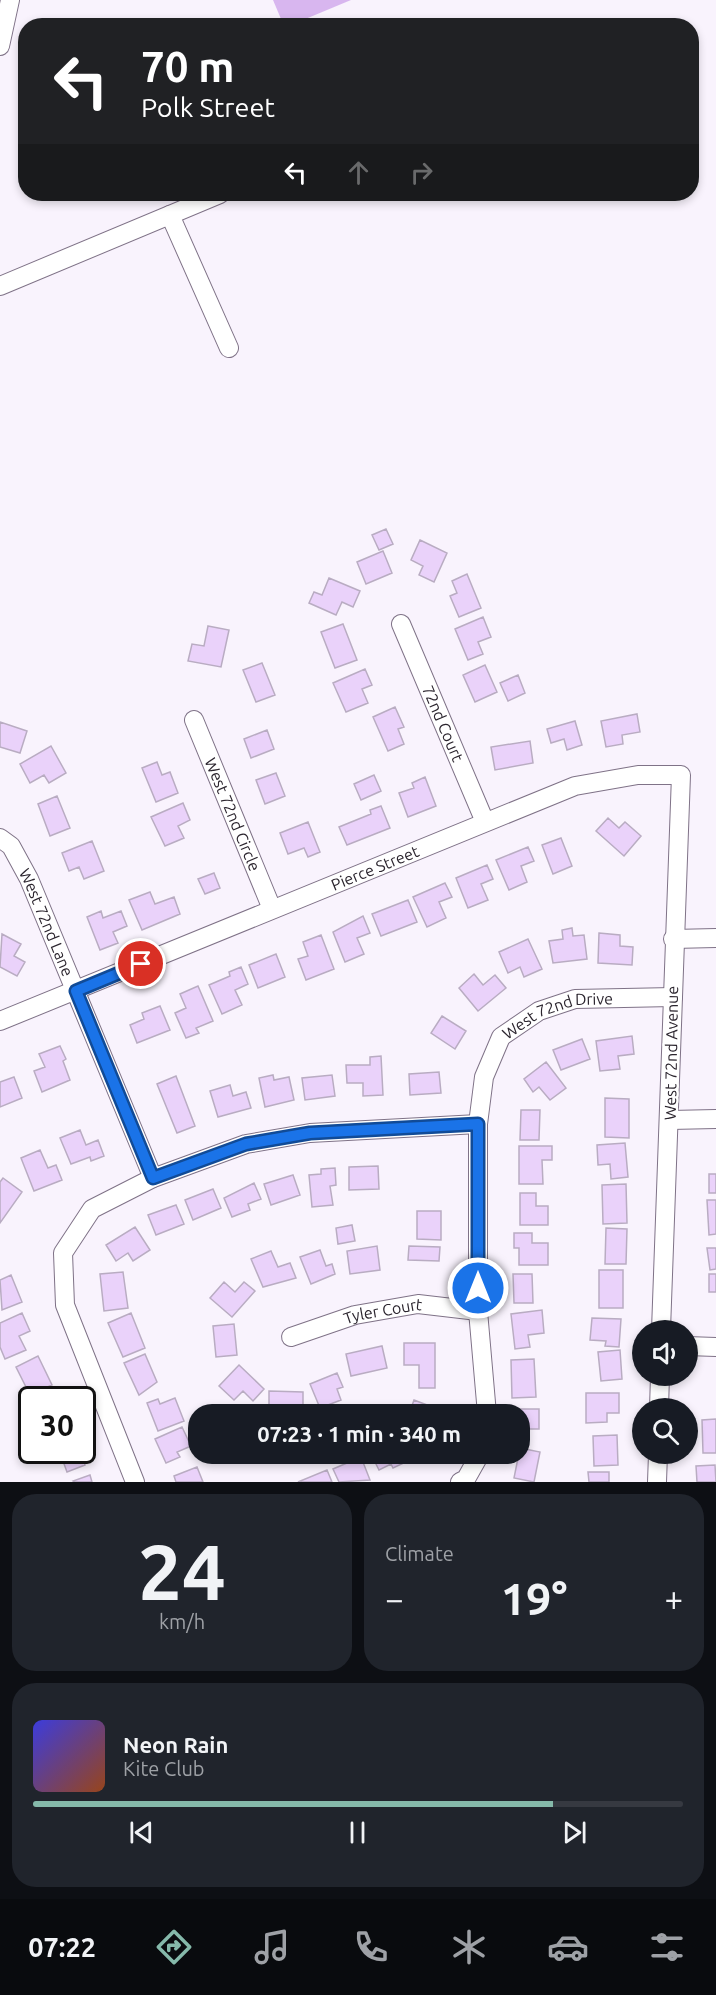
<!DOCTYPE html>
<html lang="en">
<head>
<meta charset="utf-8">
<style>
  :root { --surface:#171b24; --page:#20242c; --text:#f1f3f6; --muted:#9ea1a6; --line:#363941; --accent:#85b9aa }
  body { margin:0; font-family:Ubuntu,sans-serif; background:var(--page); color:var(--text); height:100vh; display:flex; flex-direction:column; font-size:22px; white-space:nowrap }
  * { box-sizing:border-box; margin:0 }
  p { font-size:20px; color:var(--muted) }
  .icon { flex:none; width:33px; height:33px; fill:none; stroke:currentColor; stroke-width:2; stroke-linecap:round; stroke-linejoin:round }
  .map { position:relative; height:1482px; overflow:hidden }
  .details { display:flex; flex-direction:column; gap:12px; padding:12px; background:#0d0f14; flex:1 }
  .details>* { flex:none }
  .top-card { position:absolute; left:18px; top:18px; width:681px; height:183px; border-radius:24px; box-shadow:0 3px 9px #0003; background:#202124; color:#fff; overflow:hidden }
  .buttons { position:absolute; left:632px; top:1320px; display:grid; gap:12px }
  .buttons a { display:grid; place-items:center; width:66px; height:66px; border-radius:50%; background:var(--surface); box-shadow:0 3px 9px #0003; font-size:30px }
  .speed { position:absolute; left:18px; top:1386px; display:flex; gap:12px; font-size:30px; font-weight:700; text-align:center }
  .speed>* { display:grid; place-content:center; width:78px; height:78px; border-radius:50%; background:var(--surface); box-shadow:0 3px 9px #0003; line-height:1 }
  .speed .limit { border:3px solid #111; border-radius:9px; background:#fff; color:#111 }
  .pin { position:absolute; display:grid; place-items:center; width:51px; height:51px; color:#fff; margin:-26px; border:3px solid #fff; border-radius:50%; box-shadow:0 2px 6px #0007 }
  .me { position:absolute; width:66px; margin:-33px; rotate:0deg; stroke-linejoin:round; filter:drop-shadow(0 0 4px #0008) }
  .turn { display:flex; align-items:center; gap:21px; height:126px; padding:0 24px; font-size:27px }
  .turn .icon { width:78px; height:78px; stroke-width:2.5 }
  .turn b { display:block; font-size:42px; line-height:51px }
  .lanes { display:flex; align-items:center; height:57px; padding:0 24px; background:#0003; justify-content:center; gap:30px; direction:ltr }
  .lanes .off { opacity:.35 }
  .big { font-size:45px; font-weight:700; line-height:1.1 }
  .details .card { flex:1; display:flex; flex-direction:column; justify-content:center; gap:9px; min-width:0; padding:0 21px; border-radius:24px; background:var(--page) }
  .details .dial { align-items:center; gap:0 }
  .dial b { font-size:78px; line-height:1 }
  .song { display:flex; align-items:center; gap:18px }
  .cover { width:72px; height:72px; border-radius:9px; background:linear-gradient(135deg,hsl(240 70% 55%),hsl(20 70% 35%)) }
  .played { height:6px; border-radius:3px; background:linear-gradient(90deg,var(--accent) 80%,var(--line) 80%) }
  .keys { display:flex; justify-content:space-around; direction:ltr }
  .heat { display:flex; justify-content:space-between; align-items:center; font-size:33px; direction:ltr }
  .details .tiles { flex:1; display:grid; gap:12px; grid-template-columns:1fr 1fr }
  .card:last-child { grid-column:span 2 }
  .trip { position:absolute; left:188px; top:1404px; width:342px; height:60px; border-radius:24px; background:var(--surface); box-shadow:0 3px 9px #0003; font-weight:700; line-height:60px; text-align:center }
  .menu { display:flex; height:96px; justify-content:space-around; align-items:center; background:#090b0e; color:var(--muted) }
  .menu .icon { width:42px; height:42px }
  .menu .active { color:var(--accent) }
  .menu b { font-size:27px; color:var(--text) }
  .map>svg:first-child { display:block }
  .green { fill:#d8b6ef }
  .building { fill:#ead2fa; stroke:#b9acc2; stroke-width:1.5 }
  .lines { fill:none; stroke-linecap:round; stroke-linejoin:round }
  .minor-casing { stroke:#7f7287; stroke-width:20 }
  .minor { stroke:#fff; stroke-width:18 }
  .route-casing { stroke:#114b97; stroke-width:15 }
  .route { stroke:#1a73e8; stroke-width:10 }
  .labels { text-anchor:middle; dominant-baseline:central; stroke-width:4.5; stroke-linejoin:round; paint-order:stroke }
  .street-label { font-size:16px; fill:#2b252e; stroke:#fff }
</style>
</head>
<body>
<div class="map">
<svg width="716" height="1482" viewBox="0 0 716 1482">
  <rect width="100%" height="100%" fill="#f9f3fd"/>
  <path class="green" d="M273,0H351L291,25L284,26Z"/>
  <path class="building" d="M386,529L393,544L379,550L372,535Z
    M420,540L447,553L434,582L419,575L423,566L411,560Z
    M383,551L392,573L366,584L357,562Z
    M467,574L481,608L459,617L450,596L457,593L452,581Z
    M329,578L360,591L353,607L342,602L336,615L309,603L314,592L322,595Z
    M483,617L491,637L478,642L483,654L468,660L455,629Z
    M343,624L357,660L335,668L321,632Z
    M208,626L229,630L221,667L188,661L192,644L204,646Z
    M262,663L275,695L256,702L243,670Z
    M485,665L497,692L475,702L463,675Z
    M365,669L372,685L362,689L368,703L346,712L333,683Z
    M518,675L525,693L508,701L500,683Z
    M395,707L404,727L398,729L404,744L388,751L373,717Z
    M637,714L640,732L622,735L623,744L606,747L601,721Z
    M575,721L582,745L567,750L564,739L551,743L547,729Z
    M0,722L27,731L20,753L0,747Z
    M267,730L274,749L251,758L244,739Z
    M530,741L533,763L495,770L491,747Z
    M51,746L66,773L49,783L44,775L30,783L20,764Z
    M157,762L162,775L170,772L178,793L156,802L142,768Z
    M276,773L285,796L265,804L256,780Z
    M374,775L381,791L361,800L354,784Z
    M425,777L436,806L408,817L399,793L414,788L412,783Z
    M57,796L70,828L50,836L38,804Z
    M183,803L190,820L178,826L184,838L165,846L151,817Z
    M381,806L390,828L347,845L339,827L371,814L370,810Z
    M608,818L619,828L625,822L641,836L624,856L596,831Z
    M308,822L320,852L308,857L304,848L288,854L280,833Z
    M561,838L572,866L553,874L542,845Z
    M92,841L104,871L84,879L79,867L69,871L62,853Z
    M528,847L534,861L521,866L527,882L509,890L496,860Z
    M487,865L493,879L481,884L488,900L468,908L456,878Z
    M214,873L220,888L205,894L198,879Z
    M445,883L452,897L439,902L446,918L427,927L413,897Z
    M150,892L155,904L174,897L180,914L142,930L129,900Z
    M408,900L417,922L381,936L372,914Z
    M101,911L103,918L121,911L127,926L113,932L118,943L100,950L87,917Z
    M363,916L370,933L357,938L364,954L345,962L333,932Z
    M572,928L573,936L584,935L587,959L553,963L549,941L563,939L562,930Z
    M599,933L620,935V946L633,947L632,965L598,963Z
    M2,934L21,944L14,956L25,962L17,976L0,967Z
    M321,935L334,969L306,980L298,959L308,956L303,942Z
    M528,939L542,969L524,977L520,967L508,973L499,952Z
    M276,954L285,977L258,988L249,965Z
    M241,967L248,984L235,990L242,1005L222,1014L209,985L230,976L229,972Z
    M474,974L483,985L495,975L506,988L478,1011L459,988Z
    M198,986L213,1021L196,1028L199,1033L186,1038L175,1013L186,1008L180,994Z
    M160,1006L170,1030L137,1043L130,1025L144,1019L142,1013Z
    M442,1016L466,1031L455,1049L431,1033Z
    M632,1036L634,1054L618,1056L620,1069L600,1071L596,1041Z
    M582,1039L590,1059L561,1070L553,1050Z
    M60,1046L66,1059L63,1061L70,1080L42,1092L34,1071L45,1067L39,1054Z
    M381,1056L383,1095L363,1096V1083H347L346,1065H370V1057Z
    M546,1062L566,1088L550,1100L539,1087L533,1092L524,1079Z
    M439,1072L441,1093L410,1095L409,1074Z
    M273,1075L274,1080L289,1077L294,1100L265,1107L259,1078Z
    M332,1075L335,1096L305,1100L302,1078Z
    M176,1076L195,1126L177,1133L157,1084Z
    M14,1077L22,1098L0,1107V1082Z
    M230,1085L233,1096L246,1092L251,1108L218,1117L210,1091Z
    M605,1098L629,1099V1138L605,1137Z
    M521,1110H540L539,1140H520Z
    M80,1130L86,1145L98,1140L104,1156L91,1161L90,1157L71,1164L60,1138Z
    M625,1143L628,1177L611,1179L610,1164L598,1165L597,1145Z
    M519,1146H552V1160H542L543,1184H519Z
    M40,1150L48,1168L56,1165L62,1180L34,1191L21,1158Z
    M378,1166L379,1189L349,1190V1167Z
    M335,1168L336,1185L330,1186L333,1205L312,1207L309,1175L321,1174V1169Z
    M709,1174H716V1193H709Z
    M293,1175L300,1195L271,1205L264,1184Z
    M3,1178L22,1192L0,1223V1182Z
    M254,1183L261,1199L248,1204L250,1210L232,1217L224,1198Z
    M626,1184L627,1223L603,1224L602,1185Z
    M213,1189L221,1208L193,1220L185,1200Z
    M520,1193H536V1206H548V1225H520Z
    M707,1200H716V1234L709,1235Z
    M176,1205L184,1224L156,1235L148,1215Z
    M417,1211H441V1240L417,1239Z
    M352,1225L355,1241L338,1244L336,1228Z
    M135,1227L150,1250L133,1261L128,1253L116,1261L106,1245Z
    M606,1228L627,1229L626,1264H605Z
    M514,1233H532V1243H548V1265H519V1248H514Z
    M377,1246L380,1270L350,1274L347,1251Z
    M409,1246L440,1247L439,1261L408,1260Z
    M707,1248H716V1269L710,1270Z
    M320,1250L326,1266L332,1264L335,1274L311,1284L300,1257Z
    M271,1251L278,1267L290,1263L296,1278L263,1287L251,1259Z
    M599,1270H623V1308H599Z
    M123,1272L128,1308L104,1311L100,1274Z
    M513,1274H532L533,1303H514Z
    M709,1274H716V1292H709Z
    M11,1275L22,1302L2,1310L0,1280Z
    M224,1282L235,1292L244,1282L255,1291L232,1317L210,1298Z
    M542,1310L544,1333L528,1335L530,1347L515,1349L511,1314Z
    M22,1313L30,1331L19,1336L26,1350L5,1359L0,1347V1323Z
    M131,1313L145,1348L123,1357L108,1323Z
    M592,1318L621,1319L619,1347L605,1346L606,1341L590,1340Z
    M234,1324L237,1355L216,1357L213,1326Z
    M404,1343H435V1388H419V1365H404Z
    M382,1346L387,1368L351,1376L346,1354Z
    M620,1350L622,1379L601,1381L598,1352Z
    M145,1354L157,1382L139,1395L124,1363Z
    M38,1356L52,1385L30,1395L16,1367Z
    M534,1359L536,1397L512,1398L511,1360Z
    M239,1365L264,1389L253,1401L243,1391L234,1400L219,1386Z
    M337,1373L343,1387L337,1389L341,1400L320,1408L310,1384Z
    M269,1391L303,1392V1414H269Z
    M586,1393H619V1413H607V1422L586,1423Z
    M175,1398L184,1421L158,1431L147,1403L158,1399L160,1404Z
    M414,1400L435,1408L433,1414H409Z
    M510,1409H539V1429H519V1414H510Z
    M716,1419V1453H703L702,1420Z
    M182,1427L191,1446L177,1452L180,1457L166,1463L155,1439Z
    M617,1435L618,1465L594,1466L593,1436Z
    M520,1448L540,1452L534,1482L514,1478Z
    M59,1450H80L85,1465L67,1472Z
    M371,1454H402L406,1462L393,1468L391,1464L379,1470Z
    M361,1457L370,1480L339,1482L333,1469Z
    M715,1465L716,1482H697L696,1466Z
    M197,1467L203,1482H176L174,1476Z
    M327,1470L332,1482H298Z
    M588,1472H609V1482H589Z
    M90,1475L92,1482H74L73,1481Z"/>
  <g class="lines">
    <g class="minor-casing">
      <g id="minor">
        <path d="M0,46L10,0"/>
        <path d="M170,215L229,348"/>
        <path d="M0,286L220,194"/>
        <path id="s1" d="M401,624L485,822"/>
        <path id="s2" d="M194,720L272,909"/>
        <path id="s3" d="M0,838L11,846L29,879L153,1178"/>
        <path d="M673,939L716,938"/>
        <path id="s4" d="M0,1021L575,786L638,775H681L661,1330"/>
        <path d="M670,1120L716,1119"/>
        <path id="s5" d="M291,1337L355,1315L418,1304L478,1311"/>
        <path d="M687,1346L716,1347"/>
        <path d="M659,1408L660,1376"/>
        <path id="s6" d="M487,1414L478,1311V1124L484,1077L501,1037L539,1011L575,999L673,997"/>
        <path d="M135,1482L65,1305L63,1253L92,1209L153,1178L246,1144L310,1133L478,1124"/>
        <path d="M460,1482L466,1479L480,1454"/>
        <path d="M657,1482L658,1454"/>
      </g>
    </g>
    <use href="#minor" class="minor"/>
  </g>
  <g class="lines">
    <g class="route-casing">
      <path id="route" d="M141,964L76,991L153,1178L246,1144L310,1133L478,1124V1288"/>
    </g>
    <use href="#route" class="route"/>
  </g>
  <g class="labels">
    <g class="street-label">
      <text stroke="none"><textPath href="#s1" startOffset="108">72nd Court</textPath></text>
      <text stroke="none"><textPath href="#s2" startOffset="102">West 72nd Circle</textPath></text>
      <text stroke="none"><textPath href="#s4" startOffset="405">Pierce Street</textPath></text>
      <text stroke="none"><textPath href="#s3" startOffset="98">West 72nd Lane</textPath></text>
      <text stroke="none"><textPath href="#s6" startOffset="444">West 72nd Drive</textPath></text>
      <text transform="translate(671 1053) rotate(-89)">West 72nd Avenue</text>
      <text stroke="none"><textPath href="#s5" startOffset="96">Tyler Court</textPath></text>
    </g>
  </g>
</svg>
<div class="buttons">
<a><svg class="icon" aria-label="sound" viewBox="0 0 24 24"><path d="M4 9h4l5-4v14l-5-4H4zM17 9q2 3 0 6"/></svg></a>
<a><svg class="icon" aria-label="search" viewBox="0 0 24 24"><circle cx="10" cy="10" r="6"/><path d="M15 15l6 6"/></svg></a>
</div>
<div class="speed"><div class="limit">30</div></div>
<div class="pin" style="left:141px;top:964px;background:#d93025"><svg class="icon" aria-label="arrive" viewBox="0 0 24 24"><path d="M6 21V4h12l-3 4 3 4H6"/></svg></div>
<svg class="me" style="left:478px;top:1288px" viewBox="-20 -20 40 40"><circle r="17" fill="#1a73e8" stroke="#fff" stroke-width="3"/><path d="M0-11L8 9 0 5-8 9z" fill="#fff"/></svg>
<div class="trip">07:23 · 1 min · 340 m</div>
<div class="top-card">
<div class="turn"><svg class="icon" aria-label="left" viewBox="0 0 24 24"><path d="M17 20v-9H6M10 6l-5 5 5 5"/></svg><div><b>70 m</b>Polk Street</div></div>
<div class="lanes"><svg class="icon" aria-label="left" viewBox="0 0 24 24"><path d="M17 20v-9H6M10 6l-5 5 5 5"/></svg><svg class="icon off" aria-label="ahead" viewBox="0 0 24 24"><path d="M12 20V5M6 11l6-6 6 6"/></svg><svg class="icon off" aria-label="right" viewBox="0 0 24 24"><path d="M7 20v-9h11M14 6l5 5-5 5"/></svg></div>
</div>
</div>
<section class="details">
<div class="tiles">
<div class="card dial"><b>24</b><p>km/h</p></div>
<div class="card"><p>Climate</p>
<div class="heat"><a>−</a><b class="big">19°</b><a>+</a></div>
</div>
<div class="card">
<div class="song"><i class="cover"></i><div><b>Neon Rain</b><p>Kite Club</p></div></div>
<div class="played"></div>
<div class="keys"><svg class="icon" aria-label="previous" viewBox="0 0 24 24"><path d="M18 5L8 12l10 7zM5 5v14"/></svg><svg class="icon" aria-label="pause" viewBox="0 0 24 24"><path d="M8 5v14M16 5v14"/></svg><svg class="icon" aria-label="next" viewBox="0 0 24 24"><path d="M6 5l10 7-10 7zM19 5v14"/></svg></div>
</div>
</div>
</section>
<nav class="menu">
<b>07:22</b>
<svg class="icon active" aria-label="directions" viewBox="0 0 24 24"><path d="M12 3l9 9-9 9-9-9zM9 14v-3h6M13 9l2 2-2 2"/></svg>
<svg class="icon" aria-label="music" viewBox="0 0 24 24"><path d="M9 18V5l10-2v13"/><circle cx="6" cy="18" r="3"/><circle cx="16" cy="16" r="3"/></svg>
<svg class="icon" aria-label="phone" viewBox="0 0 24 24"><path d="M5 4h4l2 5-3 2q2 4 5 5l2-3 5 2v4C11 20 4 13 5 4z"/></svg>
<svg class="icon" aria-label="climate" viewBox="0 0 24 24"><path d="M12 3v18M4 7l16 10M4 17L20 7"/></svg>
<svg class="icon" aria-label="car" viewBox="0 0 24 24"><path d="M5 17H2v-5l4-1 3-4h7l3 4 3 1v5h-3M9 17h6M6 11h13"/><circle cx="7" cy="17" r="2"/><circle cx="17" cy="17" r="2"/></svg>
<svg class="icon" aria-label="filters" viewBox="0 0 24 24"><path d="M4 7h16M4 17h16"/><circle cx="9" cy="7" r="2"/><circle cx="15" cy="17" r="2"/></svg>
</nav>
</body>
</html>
